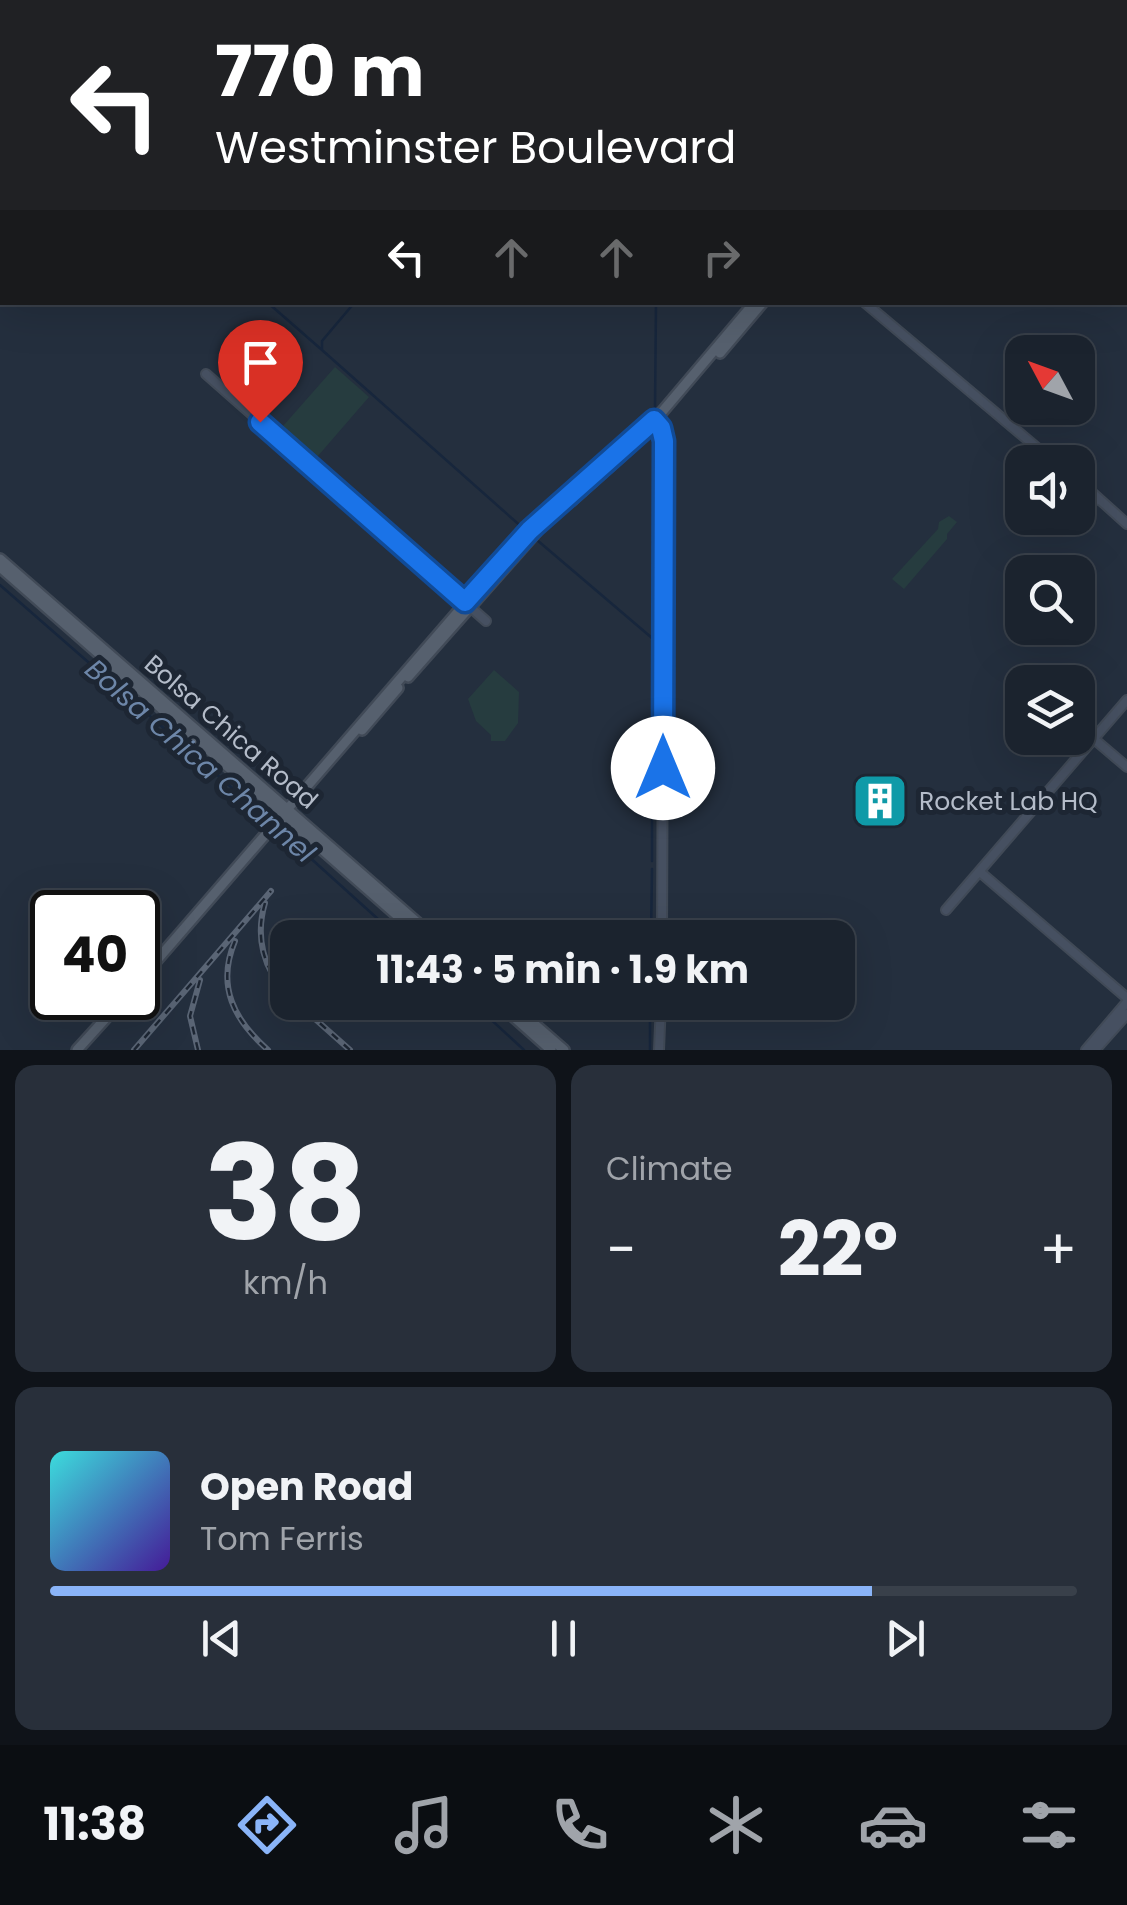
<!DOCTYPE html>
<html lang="en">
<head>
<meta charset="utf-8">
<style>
  :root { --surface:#1b232e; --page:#282f3a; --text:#f1f3f6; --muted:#a0a4aa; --line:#39404a; --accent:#8ab4f8 }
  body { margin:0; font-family:Poppins,sans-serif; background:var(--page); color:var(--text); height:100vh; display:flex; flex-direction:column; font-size:38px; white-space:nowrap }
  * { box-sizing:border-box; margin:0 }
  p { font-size:32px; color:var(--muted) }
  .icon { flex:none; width:55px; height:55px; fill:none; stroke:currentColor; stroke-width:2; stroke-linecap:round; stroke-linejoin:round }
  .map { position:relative; height:1050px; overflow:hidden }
  .details { display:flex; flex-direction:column; gap:15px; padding:15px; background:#0f1319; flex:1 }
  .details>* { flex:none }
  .guide { position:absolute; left:0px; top:0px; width:1128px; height:305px; box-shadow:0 10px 40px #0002,0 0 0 2px var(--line); background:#202124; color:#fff; overflow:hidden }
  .needle { width:65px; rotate:311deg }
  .controls { position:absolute; left:1005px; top:335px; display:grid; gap:20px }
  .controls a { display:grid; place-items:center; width:90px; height:90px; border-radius:20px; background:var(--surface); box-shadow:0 10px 40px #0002,0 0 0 2px var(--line); font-size:50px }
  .speed { position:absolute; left:30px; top:890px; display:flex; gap:20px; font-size:50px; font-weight:700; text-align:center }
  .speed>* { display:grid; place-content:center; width:130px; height:130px; border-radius:50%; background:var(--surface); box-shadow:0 10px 40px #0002,0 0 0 2px var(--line); line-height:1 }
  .speed .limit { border:5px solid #111; border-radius:15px; background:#fff; color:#111 }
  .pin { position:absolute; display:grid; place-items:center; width:85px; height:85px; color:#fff; margin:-102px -42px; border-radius:50% 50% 50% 0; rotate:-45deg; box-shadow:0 0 10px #0007 }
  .pin .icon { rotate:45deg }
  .me { position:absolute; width:110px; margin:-55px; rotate:0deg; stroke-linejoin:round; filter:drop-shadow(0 0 8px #0008) }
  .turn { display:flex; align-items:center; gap:35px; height:210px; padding:0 50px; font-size:45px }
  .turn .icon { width:130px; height:130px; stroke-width:2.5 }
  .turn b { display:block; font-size:70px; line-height:85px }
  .lanes { display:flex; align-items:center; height:95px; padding:0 50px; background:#0003; justify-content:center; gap:50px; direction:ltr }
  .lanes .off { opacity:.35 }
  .big { font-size:75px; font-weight:700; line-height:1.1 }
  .details .card { flex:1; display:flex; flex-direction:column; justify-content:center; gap:15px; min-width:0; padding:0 35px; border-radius:20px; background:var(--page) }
  .details .dial { align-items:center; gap:0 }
  .dial b { font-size:130px; line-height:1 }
  .song { display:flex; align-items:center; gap:30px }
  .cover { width:120px; height:120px; border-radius:15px; background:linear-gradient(135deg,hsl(180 70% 55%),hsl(260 70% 35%)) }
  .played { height:10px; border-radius:5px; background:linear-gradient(90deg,var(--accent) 80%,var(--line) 80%) }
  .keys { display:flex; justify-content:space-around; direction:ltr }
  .heat { display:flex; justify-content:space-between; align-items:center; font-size:55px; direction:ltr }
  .details .tiles { flex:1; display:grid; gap:15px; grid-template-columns:1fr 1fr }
  .card:last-child { grid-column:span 2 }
  .trip { position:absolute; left:270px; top:920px; width:585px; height:100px; border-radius:20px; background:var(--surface); box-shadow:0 10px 40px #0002,0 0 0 2px var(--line); font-weight:700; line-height:100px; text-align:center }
  .menu { display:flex; height:160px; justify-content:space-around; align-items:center; background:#0b0e12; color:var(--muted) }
  .menu .icon { width:70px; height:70px }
  .menu .active { color:var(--accent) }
  .menu b { font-size:45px; color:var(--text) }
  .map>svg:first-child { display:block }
  .green { fill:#263c3f }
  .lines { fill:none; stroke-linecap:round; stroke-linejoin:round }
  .stream { stroke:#17263c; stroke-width:2.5 }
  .secondary-casing { stroke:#414a57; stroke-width:12 }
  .primary-casing { stroke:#414a57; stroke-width:14 }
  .highway-casing { stroke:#434c59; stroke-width:16 }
  .secondary { stroke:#465061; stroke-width:8 }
  .primary { stroke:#56606e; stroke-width:9 }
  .highway { stroke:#746855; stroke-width:11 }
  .rail-casing { stroke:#5a6575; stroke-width:6 }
  .rail { stroke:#1d2633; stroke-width:2.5; stroke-dasharray:8; stroke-linecap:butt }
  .route-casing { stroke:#114b97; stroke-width:25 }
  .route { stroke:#1a73e8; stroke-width:18 }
  .labels { text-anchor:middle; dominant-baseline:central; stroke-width:10; stroke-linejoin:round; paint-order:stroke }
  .street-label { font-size:25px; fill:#b4bcc9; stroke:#1d2633 }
  .poi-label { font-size:25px; fill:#b4bcc9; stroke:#1d2633; text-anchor:start }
  .water-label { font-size:28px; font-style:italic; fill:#6d86a8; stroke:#1d2633 }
</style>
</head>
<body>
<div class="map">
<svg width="1127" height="1050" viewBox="0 0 1127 1050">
  <rect width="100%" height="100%" fill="#242f3e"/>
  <path class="green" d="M335,367L369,397L311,464L276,434Z
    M949,516L957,522L947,534V539L904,589L892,579L938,529L939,522Z
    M494,670L519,692L518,723L505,741H491V735L476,721L468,699Z"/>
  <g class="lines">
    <path class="stream" d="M283,2L285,0
      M671,2V0
      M768,2L771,0
      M267,302L322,350
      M355,302L322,341V350L524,529
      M655,409L656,302
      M537,540L652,638
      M0,585L270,821
      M652,745L655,437
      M652,750V861
      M276,827L399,938
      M651,938L652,869
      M472,1002L524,1050
      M650,1050V1002"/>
    <g class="secondary-casing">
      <path id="secondary" d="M450,0L453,2
        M1081,0L1084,2
        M25,2L26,0
        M1125,37L1127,39
        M0,52L2,47
        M864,302L1054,462
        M206,374L486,621
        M654,420L661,428L664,441L662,938
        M1078,480L1127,524
        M1078,487L1099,500
        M1094,739L1127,767
        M980,872L1127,998
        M946,910L1127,700
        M659,1050L661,1002
        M1086,1050L1127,1002
        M1095,1050L1127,1014"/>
    </g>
    <g class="primary-casing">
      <path id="primary" d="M1011,2L1014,0
        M1020,2L1022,0
        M720,353L763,302
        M571,501L630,448
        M0,559L435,938
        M0,567L423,938
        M408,677L537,531
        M362,730L398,688
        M138,982L520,540L662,412L755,302
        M497,1002L551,1050
        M509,1002L564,1050
        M77,1050L124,998"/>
    </g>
    <g class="highway-casing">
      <path id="highway" d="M1125,138H1127
        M1125,156H1127
        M0,197L2,198
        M0,219L2,218
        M0,229H2"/>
    </g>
    <use href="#secondary" class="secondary"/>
    <use href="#primary" class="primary"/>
    <use href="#highway" class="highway"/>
    <g class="rail-casing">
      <path id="rail" d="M265,903C255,937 263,969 288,995
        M235,941C216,986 234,1020 268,1050
        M296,1002L350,1050
        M134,1050L271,891
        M198,1050L190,1016L200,980"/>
    </g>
    <use href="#rail" class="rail"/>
  </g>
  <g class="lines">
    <g class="route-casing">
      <path id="route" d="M260,422L465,602L530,530L654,420L661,428L664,441L663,768"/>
    </g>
    <use href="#route" class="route"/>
  </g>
  <defs>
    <g id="building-square" transform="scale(2.875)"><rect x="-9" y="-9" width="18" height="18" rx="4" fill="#0f9aa8" stroke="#1d2633"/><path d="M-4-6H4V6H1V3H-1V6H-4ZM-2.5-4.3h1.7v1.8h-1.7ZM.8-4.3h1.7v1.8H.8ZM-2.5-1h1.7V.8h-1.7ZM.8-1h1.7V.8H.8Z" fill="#fff"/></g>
  </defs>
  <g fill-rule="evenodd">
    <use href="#building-square" x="880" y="801"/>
  </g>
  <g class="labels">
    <g class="street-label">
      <text transform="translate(231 732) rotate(41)">Bolsa Chica Road</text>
    </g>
    <g class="poi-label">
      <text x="919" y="801">Rocket Lab HQ</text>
    </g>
    <g class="water-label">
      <text transform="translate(200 761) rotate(41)">Bolsa Chica Channel</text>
    </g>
  </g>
</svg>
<div class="controls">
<a><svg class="needle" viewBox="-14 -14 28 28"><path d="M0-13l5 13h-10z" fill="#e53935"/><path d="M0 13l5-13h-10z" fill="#a0a4aa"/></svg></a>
<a><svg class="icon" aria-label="sound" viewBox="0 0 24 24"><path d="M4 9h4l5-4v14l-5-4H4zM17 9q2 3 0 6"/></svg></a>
<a><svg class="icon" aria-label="search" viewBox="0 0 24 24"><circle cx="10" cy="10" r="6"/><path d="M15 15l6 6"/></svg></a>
<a><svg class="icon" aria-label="layers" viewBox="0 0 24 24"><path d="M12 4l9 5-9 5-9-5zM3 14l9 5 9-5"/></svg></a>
</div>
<div class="speed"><div class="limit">40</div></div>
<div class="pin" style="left:260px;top:422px;background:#d93025"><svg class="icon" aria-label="arrive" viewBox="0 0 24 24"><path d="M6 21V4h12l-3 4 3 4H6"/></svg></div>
<svg class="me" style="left:663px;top:768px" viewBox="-20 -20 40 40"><circle r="19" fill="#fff"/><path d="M0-13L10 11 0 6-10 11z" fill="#1a73e8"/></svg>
<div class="trip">11:43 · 5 min · 1.9 km</div>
<div class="guide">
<div class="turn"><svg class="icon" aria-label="left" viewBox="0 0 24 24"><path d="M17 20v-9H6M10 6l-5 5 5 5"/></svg><div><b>770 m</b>Westminster Boulevard</div></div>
<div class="lanes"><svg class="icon" aria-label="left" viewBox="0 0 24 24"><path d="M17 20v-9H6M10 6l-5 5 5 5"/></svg><svg class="icon off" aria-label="ahead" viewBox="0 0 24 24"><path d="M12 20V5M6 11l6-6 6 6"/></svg><svg class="icon off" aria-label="ahead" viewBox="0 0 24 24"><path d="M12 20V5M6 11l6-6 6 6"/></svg><svg class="icon off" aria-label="right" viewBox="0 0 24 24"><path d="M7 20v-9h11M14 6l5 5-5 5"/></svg></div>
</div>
</div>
<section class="details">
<div class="tiles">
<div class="card dial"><b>38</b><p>km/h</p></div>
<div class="card"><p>Climate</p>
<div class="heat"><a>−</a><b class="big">22°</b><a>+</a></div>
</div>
<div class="card">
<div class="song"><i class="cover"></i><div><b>Open Road</b><p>Tom Ferris</p></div></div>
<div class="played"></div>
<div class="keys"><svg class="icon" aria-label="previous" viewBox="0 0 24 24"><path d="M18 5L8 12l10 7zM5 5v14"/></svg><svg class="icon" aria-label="pause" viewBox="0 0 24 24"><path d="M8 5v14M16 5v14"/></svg><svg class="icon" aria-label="next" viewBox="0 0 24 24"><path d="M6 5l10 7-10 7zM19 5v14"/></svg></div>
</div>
</div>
</section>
<nav class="menu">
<b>11:38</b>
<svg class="icon active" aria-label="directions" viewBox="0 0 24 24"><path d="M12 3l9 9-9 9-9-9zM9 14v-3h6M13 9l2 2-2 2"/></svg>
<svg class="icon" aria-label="music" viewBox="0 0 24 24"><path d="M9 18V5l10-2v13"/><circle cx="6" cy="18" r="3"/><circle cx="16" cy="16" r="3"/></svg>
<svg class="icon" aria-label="phone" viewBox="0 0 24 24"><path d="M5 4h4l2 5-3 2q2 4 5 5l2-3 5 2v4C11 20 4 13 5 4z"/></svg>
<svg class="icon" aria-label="climate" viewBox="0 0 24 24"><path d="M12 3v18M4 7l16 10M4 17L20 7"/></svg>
<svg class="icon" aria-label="car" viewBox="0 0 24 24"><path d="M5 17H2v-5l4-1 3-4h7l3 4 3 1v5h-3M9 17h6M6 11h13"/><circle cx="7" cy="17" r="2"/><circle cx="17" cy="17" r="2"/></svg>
<svg class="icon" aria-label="filters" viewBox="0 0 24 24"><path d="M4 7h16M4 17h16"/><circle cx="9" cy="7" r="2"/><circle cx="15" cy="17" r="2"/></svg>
</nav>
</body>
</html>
